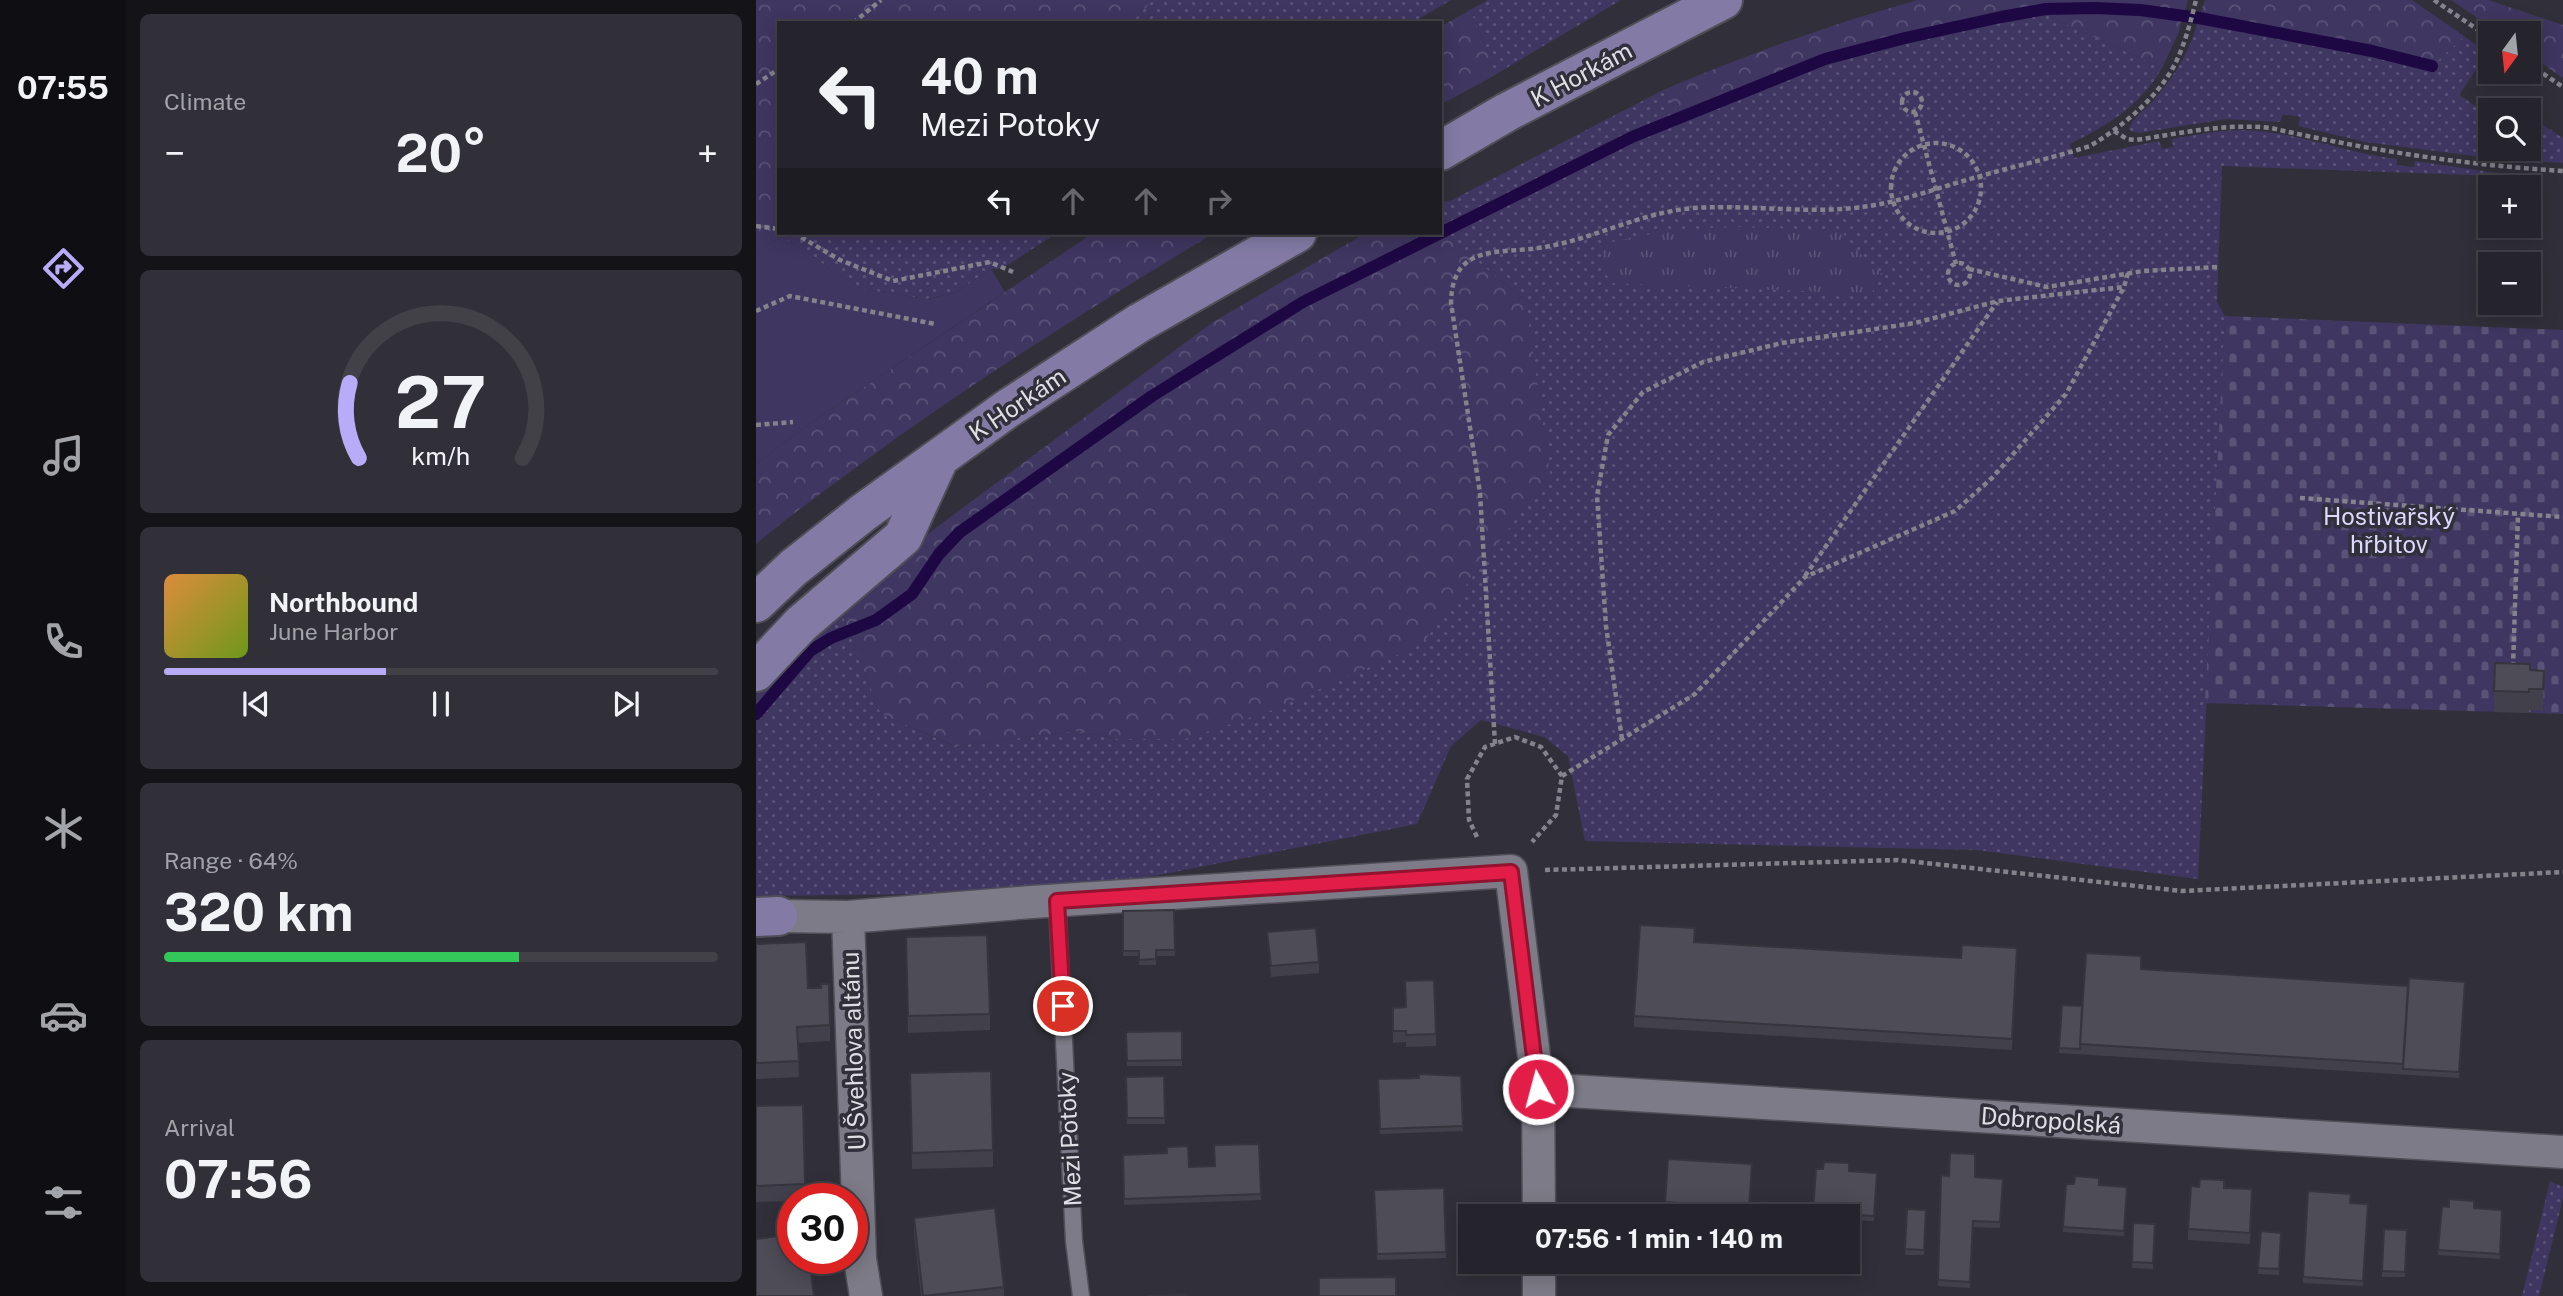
<!DOCTYPE html>
<html lang="en">
<head>
<meta charset="utf-8">
<style>
  :root { --surface:#25242c; --page:#313038; --text:#f1f3f6; --muted:#a3a4a9; --line:#424148; --accent:#b8abf7 }
  body { margin:0; font-family:"Public Sans",sans-serif; background:var(--page); color:var(--text); height:100vh; display:flex; flex-direction:column; font-size:26px; white-space:nowrap }
  * { box-sizing:border-box; margin:0 }
  p { font-size:23px; color:var(--muted) }
  .icon { flex:none; width:38px; height:38px; fill:none; stroke:currentColor; stroke-width:2; stroke-linecap:round; stroke-linejoin:round }
  .map { position:relative; flex:1; overflow:hidden }
  .details { display:flex; flex-direction:column; gap:14px; padding:14px; background:#141418; width:630px }
  .details>* { flex:none }
  .top-card { position:absolute; left:21px; top:21px; width:665px; height:214px; border-radius:0px; box-shadow:0 4px 18px #0003,0 0 0 2px var(--line); background:#25242c; color:var(--text); overflow:hidden }
  .needle { width:46px; rotate:195deg }
  .tools { position:absolute; left:1722px; top:21px; display:grid; gap:14px }
  .tools a { display:grid; place-items:center; width:63px; height:63px; border-radius:0px; background:var(--surface); box-shadow:0 4px 18px #0003,0 0 0 2px var(--line); font-size:35px }
  .speed { position:absolute; left:21px; top:1183px; display:flex; gap:14px; font-size:35px; font-weight:700; text-align:center }
  .speed>* { display:grid; place-content:center; width:91px; height:91px; border-radius:50%; background:var(--surface); box-shadow:0 4px 18px #0003,0 0 0 2px var(--line); line-height:1 }
  .speed .limit { border:10px solid #d22; background:#fff; color:#111 }
  .pin { position:absolute; display:grid; place-items:center; width:60px; height:60px; color:#fff; margin:-30px; border:4px solid #fff; border-radius:50%; box-shadow:0 2px 7px #0007 }
  .me { position:absolute; width:77px; margin:-38px; rotate:353deg; stroke-linejoin:round; filter:drop-shadow(0 0 5px #0008) }
  .turn { display:flex; align-items:center; gap:24px; height:147px; padding:0 28px; font-size:32px }
  .turn .icon { width:91px; height:91px; stroke-width:2.5 }
  .turn b { display:block; font-size:49px; line-height:60px }
  .lanes { display:flex; align-items:center; height:66px; padding:0 28px; background:#0003; justify-content:center; gap:35px; direction:ltr }
  .lanes .off { opacity:.35 }
  .big { font-size:52px; font-weight:700; line-height:1.1 }
  .details .card { flex:1; display:flex; flex-direction:column; justify-content:center; gap:10px; min-width:0; padding:0 24px; border-radius:10px; background:var(--page) }
  .details .dial { align-items:center; gap:0 }
  .dial svg { height:182px; overflow:visible; fill:none; stroke:var(--line); stroke-width:7; stroke-linecap:round; text-anchor:middle }
  .dial text { fill:var(--text); stroke:none }
  .song { display:flex; align-items:center; gap:21px }
  .cover { width:84px; height:84px; border-radius:10px; background:linear-gradient(135deg,hsl(30 70% 55%),hsl(80 70% 35%)) }
  .played { height:7px; border-radius:4px; background:linear-gradient(90deg,var(--accent) 40%,var(--line) 40%) }
  .keys { display:flex; justify-content:space-around; direction:ltr }
  .heat { display:flex; justify-content:space-between; align-items:center; font-size:38px; direction:ltr }
  .charge { height:10px; border-radius:5px; background:linear-gradient(90deg,#34c759 64%,var(--line) 0) }
  .trip { position:absolute; left:702px; top:1204px; width:402px; height:70px; border-radius:0px; background:var(--surface); box-shadow:0 4px 18px #0003,0 0 0 2px var(--line); font-weight:700; line-height:70px; text-align:center }
  main { display:flex; flex:1; min-height:0 }
  .tabs { display:flex; flex-direction:column; width:126px; justify-content:space-around; align-items:center; background:#0f0e12; color:var(--muted) }
  .tabs .icon { width:49px; height:49px }
  .tabs .active { color:var(--accent) }
  .tabs b { font-size:32px; color:var(--text) }
  .map>svg:first-child { display:block }
  .grass { fill:url(#grass-dots) }
  .forest { fill:url(#forest-crowns) }
  .cemetery { fill:url(#cemetery-stones) }
  .park { fill:url(#park-tufts) }
  .garden { fill:#3f3661 }
  .lines { fill:none; stroke-linecap:round; stroke-linejoin:round }
  .stream { stroke:#1e0844; stroke-width:12 }
  .lane-casing { stroke:#504f58; stroke-width:19 }
  .street-casing { stroke:#504f58; stroke-width:35 }
  .secondary-casing { stroke:#504f58; stroke-width:42 }
  .path { stroke:#84838b; stroke-width:4.5; stroke-dasharray:5 3.5; stroke-linecap:butt }
  .lane { stroke:#7c7b87; stroke-width:16 }
  .street { stroke:#7c7b87; stroke-width:32 }
  .secondary { stroke:#837ba5; stroke-width:38 }
  .wall { fill:#42414b }
  .building { fill:#4d4c57; stroke:#36353d; stroke-width:2 }
  .route-casing { stroke:#92132f; stroke-width:18 }
  .route { stroke:#e11d48; stroke-width:12 }
  .labels { text-anchor:middle; dominant-baseline:central; stroke-width:7; stroke-linejoin:round; paint-order:stroke }
  .street-label { font-size:24px; fill:#dedee4; stroke:#31303a }
  .park-label { font-size:24px; fill:#ddd8fe; stroke:#31303a }
</style>
</head>
<body>
<main>
<nav class="tabs">
<b>07:55</b>
<svg class="icon active" aria-label="directions" viewBox="0 0 24 24"><path d="M12 3l9 9-9 9-9-9zM9 14v-3h6M13 9l2 2-2 2"/></svg>
<svg class="icon" aria-label="music" viewBox="0 0 24 24"><path d="M9 18V5l10-2v13"/><circle cx="6" cy="18" r="3"/><circle cx="16" cy="16" r="3"/></svg>
<svg class="icon" aria-label="phone" viewBox="0 0 24 24"><path d="M5 4h4l2 5-3 2q2 4 5 5l2-3 5 2v4C11 20 4 13 5 4z"/></svg>
<svg class="icon" aria-label="climate" viewBox="0 0 24 24"><path d="M12 3v18M4 7l16 10M4 17L20 7"/></svg>
<svg class="icon" aria-label="car" viewBox="0 0 24 24"><path d="M5 17H2v-5l4-1 3-4h7l3 4 3 1v5h-3M9 17h6M6 11h13"/><circle cx="7" cy="17" r="2"/><circle cx="17" cy="17" r="2"/></svg>
<svg class="icon" aria-label="filters" viewBox="0 0 24 24"><path d="M4 7h16M4 17h16"/><circle cx="9" cy="7" r="2"/><circle cx="15" cy="17" r="2"/></svg>
</nav>
<section class="details">
<div class="card"><p>Climate</p>
<div class="heat"><a>−</a><b class="big">20°</b><a>+</a></div>
</div>
<div class="card dial"><svg viewBox="0 0 100 80">
<path d="M14 69A42 42 0 1 1 86 69"/>
<path d="M14 69A42 42 0 0 1 10 36" stroke="#b8abf7"/>
<text x="50" y="56" font-size="32" font-weight="700">27</text>
<text x="50" y="72" font-size="11">km/h</text>
</svg></div>
<div class="card">
<div class="song"><i class="cover"></i><div><b>Northbound</b><p>June Harbor</p></div></div>
<div class="played"></div>
<div class="keys"><svg class="icon" aria-label="previous" viewBox="0 0 24 24"><path d="M18 5L8 12l10 7zM5 5v14"/></svg><svg class="icon" aria-label="pause" viewBox="0 0 24 24"><path d="M8 5v14M16 5v14"/></svg><svg class="icon" aria-label="next" viewBox="0 0 24 24"><path d="M6 5l10 7-10 7zM19 5v14"/></svg></div>
</div>
<div class="card"><p>Range · 64%</p><b class="big">320 km</b><div class="charge"></div></div>
<div class="card"><p>Arrival</p><b class="big">07:56</b></div>
</section>
<div class="map">
<svg width="1807" height="1296" viewBox="0 0 1807 1296">
  <defs>
    <pattern id="grass-dots" width="8" height="8" patternUnits="userSpaceOnUse" patternTransform="scale(1.75)"><rect width="8" height="8" fill="#3f3661"/><path d="M2 2h.1M6 6h.1" fill="none" stroke="#5a5378" stroke-width="1.8" stroke-linecap="round"/></pattern>
    <pattern id="forest-crowns" width="20" height="18" patternUnits="userSpaceOnUse" patternTransform="scale(1.75)"><rect width="20" height="18" fill="#3f3661"/><path d="M2 6a3 3 0 1 1 6 0M12 15a3 3 0 1 1 6 0" fill="none" stroke="#5a5378"/></pattern>
    <pattern id="cemetery-stones" width="16" height="16" patternUnits="userSpaceOnUse" patternTransform="scale(1.75)"><rect width="16" height="16" fill="#3f3661"/><path d="M2 7V4a2 2 0 0 1 4 0v3zM10 15v-3a2 2 0 0 1 4 0v3z" fill="#5a5378"/></pattern>
    <pattern id="park-tufts" width="24" height="20" patternUnits="userSpaceOnUse" patternTransform="scale(1.75)"><rect width="24" height="20" fill="#3f3661"/><path d="M3 7l-1-3M5 7V3M7 7l1-3M15 17l-1-3M17 17v-4M19 17l1-3" fill="none" stroke="#5a5378"/></pattern>
  </defs>
  <rect width="100%" height="100%" fill="#31303a"/>
  <path class="grass" d="M397,0H695L656,23H375Z
    M732,0H865L732,79L734,56L714,10Z
    M1277,9L1406,68C1384,106 1352,125 1314,144L1318,158L1403,141L1406,149L1417,147L1416,139C1439,135 1463,130 1486,130C1539,131 1589,153 1641,159V165L1658,167L1659,161L1768,177L1466,166L1461,302L1469,316L1442,879L1221,850L829,841L812,756L788,737L725,720L695,746L661,824L347,886L255,887V893L0,896V685L82,604L125,714L198,746L321,731L362,739L770,301L684,231V202L694,201L907,90L922,110L1066,55L1144,35Z
    M1443,18L1616,51L1676,66L1708,36L1722,46L1734,45V49L1703,95L1734,116V149H1773V139L1784,123L1807,138V163L1741,159L1609,142L1542,126L1544,117L1527,114L1524,122L1470,119L1383,133L1375,131L1373,129C1377,117 1390,109 1398,100C1419,76 1435,49 1443,18Z
    M26,233H301L247,268L235,269L199,293L170,299L105,289L26,237Z
    M1794,1181L1807,1187V1198L1783,1296H1766Z"/>
  <path class="forest" d="M0,0H397L375,23H23V233H26V237L0,249Z
    M1162,0H1432L1422,34L1406,68L1277,9L1144,35L1066,55L921,111L907,90C991,55 1074,24 1162,0Z
    M1449,0H1656L1708,36L1676,66L1616,51L1443,18Z
    M1695,0H1732L1807,25V78L1773,54V33H1743Z
    M714,10L734,56L732,79L684,105V27Z
    M684,231L770,301L794,474L666,644L514,711L429,739H362L321,731L199,746L125,714L82,604L181,527L457,322L610,233Z
    M337,233H458C338,306 219,380 106,463C70,490 34,515 0,544V464L46,429Z"/>
  <path class="cemetery" d="M1469,316L1807,330V714L1449,703Z"/>
  <path class="park" d="M983,227L1084,230L1114,265L1127,274L1115,294L853,283L844,245C894,232 931,228 983,227Z"/>
  <path class="garden" d="M26,237L106,289L171,299L199,293L235,269L249,292L46,429L0,464V249Z"/>
  <g class="lines">
    <path class="stream" d="M0,714L54,651L75,638L120,620L156,594L183,554L204,532L396,396L547,302L876,137L1069,59L1149,38L1245,17L1290,9L1338,8L1384,10L1443,18L1616,51L1676,66"/>
    <g class="lane-casing">
      <path id="lane" d="M301,901L318,1241L325,1296"/>
    </g>
    <g class="street-casing">
      <path id="street" d="M22,916L92,917L276,902L755,871L782,1089L783,1216
        M92,917L104,1259L110,1296
        M782,1089L1807,1152
        M783,1262V1296"/>
    </g>
    <g class="secondary-casing">
      <path id="secondary" d="M684,151L751,112L967,0
        M0,603L37,568L108,512L251,409L383,323L541,233
        M0,672L45,624L147,537L182,461
        M0,917L22,916"/>
    </g>
    <path class="path" d="M1678,0L1734,38
      M97,23L125,0
      M1773,64L1807,87
      M0,84L23,69
      M1146 102a10 10 0 1 1 20 0a10 10 0 1 1-20 0Z
      M1159,112L1200,264
      M1358,131L1371,139L1380,140C1426,133 1469,123 1515,128C1611,150 1709,165 1807,171
      M1135 188a45 45 0 1 1 90 0a45 45 0 1 1-90 0Z
      M0,226L23,229
      M38,233L84,260L137,281L234,262L257,272
      M1192 274a11 11 0 1 1 22 0a11 11 0 1 1-22 0Z
      M1213,269L1291,287L1387,271L1462,267
      M0,311L34,296L179,324
      M0,425L37,422
      M1544,498L1807,517
      M1049,576L1241,302
      M1757,667L1762,514
      M866,739L850,626L841,496L852,435L887,392L947,362L1026,343L1159,323L1242,301L1368,287
      M739,744L724,493L695,303C696,241 746,255 789,247C840,238 886,212 938,208C999,204 1059,216 1119,205C1153,199 1188,186 1221,177C1259,166 1297,158 1334,146C1367,126 1402,98 1420,62C1429,43 1435,21 1440,0
      M806,776L939,694L1049,577L1199,511L1236,478L1310,394L1368,287L1372,273
      M721,837L713,820L711,779L729,747L759,737L785,747L806,776L800,815L776,842
      M789,870L1142,860L1426,891L1807,872"/>
    <use href="#lane" class="lane"/>
    <use href="#street" class="street"/>
    <use href="#secondary" class="secondary"/>
  </g>
  <path class="wall" d="M1774,670L1788,671L1787,710H1773V713L1738,712V691Z
    M418,910L419,956H400V965H383V956H367V911Z
    M511,932L563,962V973L515,977Z
    M939,942L1205,958L1261,960L1256,1050L878,1027V1016Z
    M0,944L52,988L74,1025V1041L42,1043L43,1077L0,1079Z
    M150,953L234,1014V1030L152,1033Z
    M1385,969L1652,986L1709,982L1703,1078L1303,1053V1048L1326,1006Z
    M637,1008L680,1034V1046L650,1047V1042L637,1043Z
    M426,1031V1066H371L370,1032Z
    M408,1076L409,1124H371L370,1077Z
    M705,1076L707,1131L624,1134L622,1079Z
    M154,1089L237,1150V1167L156,1169Z
    M47,1105L49,1199H37V1201L0,1202V1106Z
    M503,1144L505,1200L368,1205L367,1155L433,1167L459,1166Z
    M912,1159L996,1164L993,1213L909,1207Z
    M1060,1169L1121,1173L1118,1221L1092,1220V1216H1057Z
    M1185,1175L1247,1179L1244,1228L1217,1227L1214,1288L1182,1286Z
    M1310,1184L1371,1187L1368,1236L1307,1232Z
    M688,1188L690,1258L621,1260L618,1190Z
    M1468,1188L1496,1201L1494,1244L1432,1240V1229Z
    M1594,1203L1612,1204L1607,1286L1547,1283V1277Z
    M1693,1207L1746,1210L1744,1259L1682,1255V1250Z
    M1151,1209L1170,1210L1168,1255H1149Z
    M158,1218L248,1287V1296H165L158,1234Z
    M1377,1223L1399,1224L1397,1269L1376,1268Z
    M1651,1230L1649,1277H1626V1271Z
    M1505,1231L1525,1239L1523,1275L1502,1274Z"/>
  <path class="building" d="M1739,663L1774,664V670L1788,671L1787,689H1773V692L1738,691Z
    M418,910L419,950H400V959L383,960V951H367V911Z
    M884,925L939,928L938,942L1205,958L1206,945L1261,948L1256,1039L878,1016Z
    M560,928L563,962L515,966L511,932Z
    M231,935L234,1014L152,1016L150,937Z
    M50,942L52,988H65V984H73L74,1025L41,1027L43,1061L0,1063V944Z
    M1330,953L1385,956V969L1652,986L1647,1064L1324,1044Z
    M1653,978L1709,982L1703,1072L1647,1069Z
    M678,980L680,1034L650,1035V1031H637V1008L650,1007L649,981Z
    M1306,1005L1326,1006L1324,1049L1303,1048Z
    M426,1031V1060L371,1061L370,1032Z
    M235,1071L237,1150L156,1153L154,1073Z
    M663,1074L705,1076L707,1126L624,1129L622,1079L663,1078Z
    M408,1076L409,1118H371L370,1077Z
    M47,1105L49,1184L0,1186V1106Z
    M503,1144L505,1194L368,1199L367,1155L411,1153V1147L432,1146L433,1167L459,1166L458,1145Z
    M1194,1153L1219,1154V1177L1247,1179L1244,1222L1217,1221L1214,1282L1182,1280L1185,1175L1193,1176Z
    M912,1159L996,1164L993,1208L909,1202Z
    M1068,1162L1093,1163V1171L1121,1173L1118,1216L1057,1212L1060,1169H1067Z
    M1319,1176L1343,1178V1185L1371,1187L1368,1231L1307,1227L1310,1184H1318Z
    M1444,1179L1468,1180V1188L1496,1189L1494,1233L1432,1229L1435,1186L1443,1187Z
    M688,1188L690,1252L621,1254L618,1190Z
    M1552,1191L1595,1194L1594,1203L1612,1204L1607,1281L1547,1277Z
    M1693,1199L1718,1201V1208L1746,1210L1744,1254L1682,1250L1686,1206L1693,1207Z
    M1006,1202L1024,1203V1216H1006Z
    M239,1208L248,1287L167,1296L158,1218Z
    M1151,1209L1170,1210L1168,1250L1149,1249Z
    M1377,1223L1399,1224L1397,1263L1376,1262Z
    M1628,1229L1651,1230L1649,1272L1626,1271Z
    M1505,1231L1525,1233L1523,1269L1502,1268Z
    M37,1234V1258H53L58,1296H0V1239Z
    M640,1277V1296H563V1278Z
    M430,1294V1296H392Z"/>
  <g class="lines">
    <g class="route-casing">
      <path id="route" d="M307,1006L301,901L755,872L782,1089"/>
    </g>
    <use href="#route" class="route"/>
  </g>
  <g class="labels">
    <g class="street-label">
      <text transform="translate(825 74) rotate(-28)">K Horkám</text>
      <text transform="translate(261 404) rotate(-34)">K Horkám</text>
      <text transform="translate(97 1051) rotate(-92)">U Švehlova altánu</text>
      <text transform="translate(1295 1120) rotate(4)">Dobropolská</text>
      <text transform="translate(313 1139) rotate(-93)">Mezi Potoky</text>
    </g>
    <g class="park-label">
      <text x="1633" y="516">Hostivařský<tspan x="1633" dy="28">hřbitov</tspan></text>
    </g>
  </g>
</svg>
<div class="tools">
<a><svg class="needle" viewBox="-14 -14 28 28"><path d="M0-13l5 13h-10z" fill="#e53935"/><path d="M0 13l5-13h-10z" fill="#a3a4a9"/></svg></a>
<a><svg class="icon" aria-label="search" viewBox="0 0 24 24"><circle cx="10" cy="10" r="6"/><path d="M15 15l6 6"/></svg></a>
<a>+</a>
<a>−</a>
</div>
<div class="speed"><div class="limit">30</div></div>
<div class="pin" style="left:307px;top:1006px;background:#d93025"><svg class="icon" aria-label="arrive" viewBox="0 0 24 24"><path d="M6 21V4h12l-3 4 3 4H6"/></svg></div>
<svg class="me" style="left:782px;top:1089px" viewBox="-20 -20 40 40"><circle r="17" fill="#e11d48" stroke="#fff" stroke-width="3"/><path d="M0-11L8 9 0 5-8 9z" fill="#fff"/></svg>
<div class="trip">07:56 · 1 min · 140 m</div>
<div class="top-card">
<div class="turn"><svg class="icon" aria-label="left" viewBox="0 0 24 24"><path d="M17 20v-9H6M10 6l-5 5 5 5"/></svg><div><b>40 m</b>Mezi Potoky</div></div>
<div class="lanes"><svg class="icon" aria-label="left" viewBox="0 0 24 24"><path d="M17 20v-9H6M10 6l-5 5 5 5"/></svg><svg class="icon off" aria-label="ahead" viewBox="0 0 24 24"><path d="M12 20V5M6 11l6-6 6 6"/></svg><svg class="icon off" aria-label="ahead" viewBox="0 0 24 24"><path d="M12 20V5M6 11l6-6 6 6"/></svg><svg class="icon off" aria-label="right" viewBox="0 0 24 24"><path d="M7 20v-9h11M14 6l5 5-5 5"/></svg></div>
</div>
</div>
</main>
</body>
</html>
